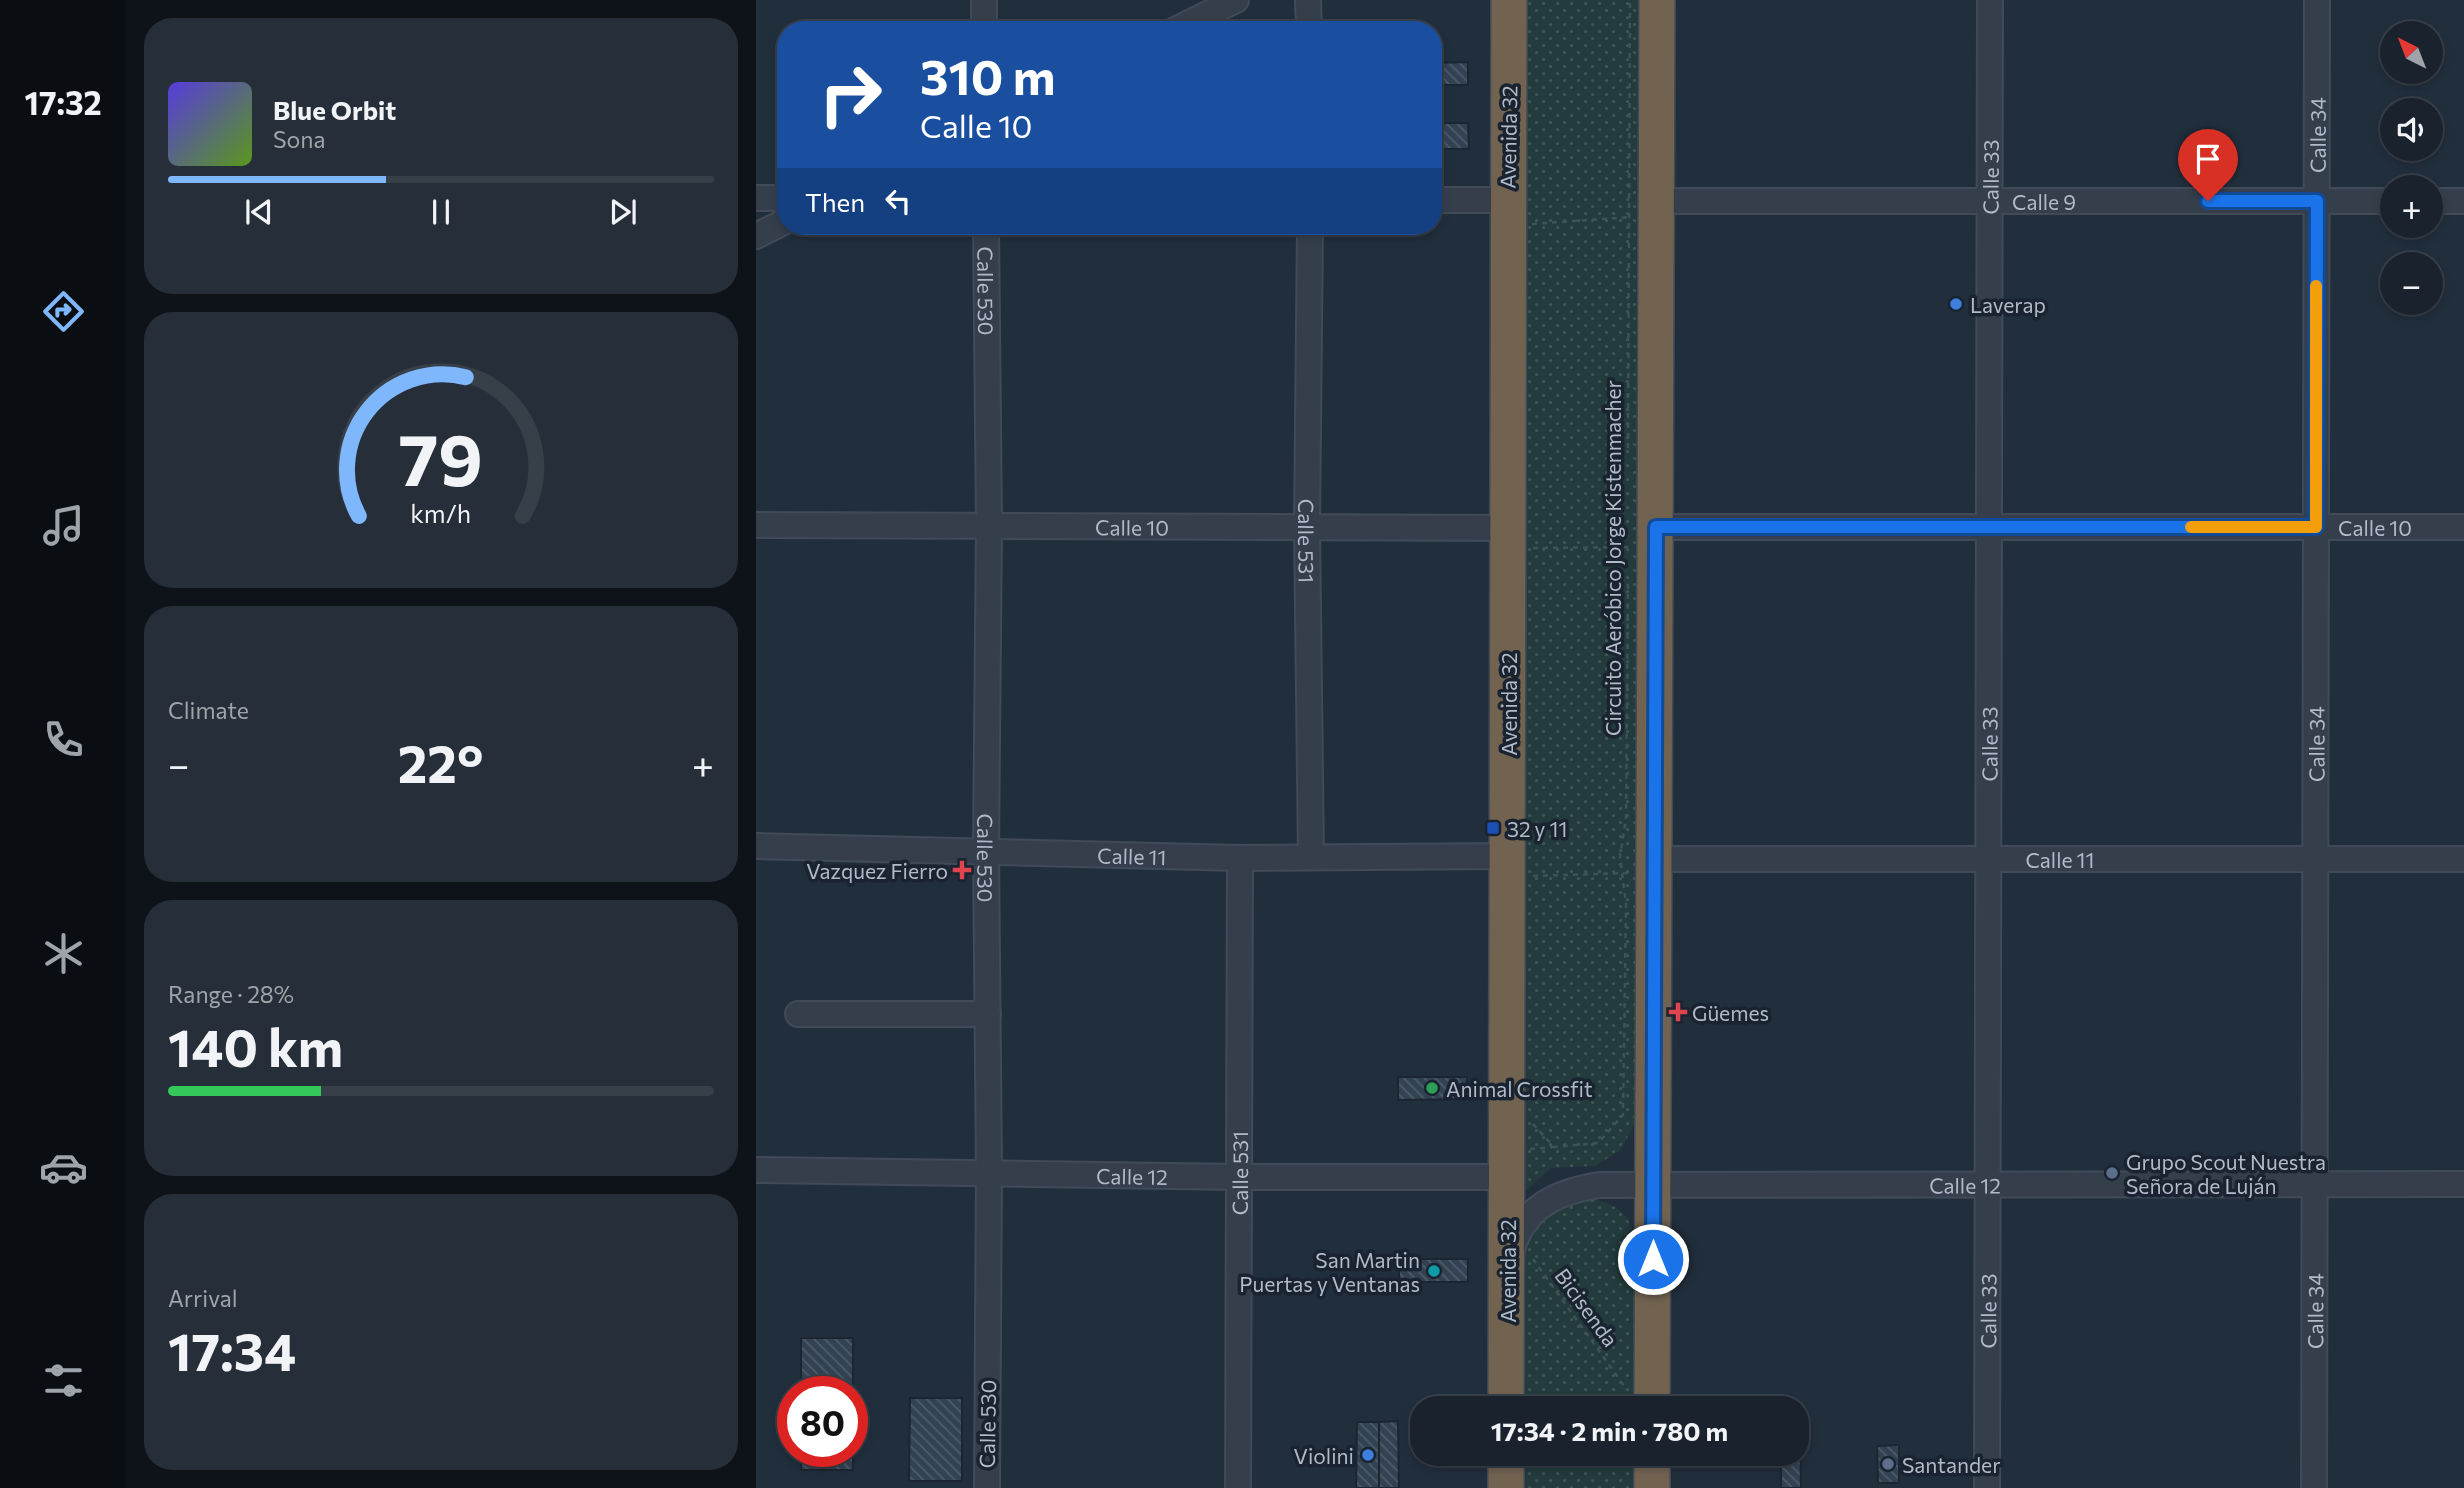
<!DOCTYPE html>
<html lang="en">
<head>
<meta charset="utf-8">
<style>
  :root { --surface:#19222d; --page:#262f39; --text:#f1f3f6; --muted:#9fa4aa; --line:#373f49; --accent:#7fb7fd }
  body { margin:0; font-family:Commissioner,sans-serif; background:var(--page); color:var(--text); height:100vh; display:flex; flex-direction:column; font-size:26px; white-space:nowrap }
  * { box-sizing:border-box; margin:0 }
  p { font-size:23px; color:var(--muted) }
  .icon { flex:none; width:38px; height:38px; fill:none; stroke:currentColor; stroke-width:2; stroke-linecap:round; stroke-linejoin:round }
  .map { position:relative; flex:1; overflow:hidden }
  .sheet { display:flex; flex-direction:column; gap:18px; padding:18px; background:#0e1319; width:630px }
  .sheet>* { flex:none }
  .top-card { position:absolute; left:21px; top:21px; width:665px; height:214px; border-radius:28px; box-shadow:0 4px 10px #0003,0 0 0 2px var(--line); background:#1a4fa0; color:#fff; overflow:hidden }
  .needle { width:46px; rotate:318deg }
  .tools { position:absolute; left:1624px; top:21px; display:grid; gap:14px }
  .tools a { display:grid; place-items:center; width:63px; height:63px; border-radius:50%; background:var(--surface); box-shadow:0 4px 10px #0003,0 0 0 2px var(--line); font-size:35px }
  .speed { position:absolute; left:21px; top:1376px; display:flex; gap:14px; font-size:35px; font-weight:700; text-align:center }
  .speed>* { display:grid; place-content:center; width:91px; height:91px; border-radius:50%; background:var(--surface); box-shadow:0 4px 10px #0003,0 0 0 2px var(--line); line-height:1 }
  .speed .limit { border:10px solid #d22; background:#fff; color:#111 }
  .pin { position:absolute; display:grid; place-items:center; width:60px; height:60px; color:#fff; margin:-72px -30px; border-radius:50% 50% 50% 0; rotate:-45deg; box-shadow:0 0 7px #0007 }
  .pin .icon { rotate:45deg }
  .me { position:absolute; width:77px; margin:-38px; rotate:0deg; stroke-linejoin:round; filter:drop-shadow(0 0 5px #0008) }
  .turn { display:flex; align-items:center; gap:24px; height:147px; padding:0 28px; font-size:32px }
  .turn .icon { width:91px; height:91px; stroke-width:2.5 }
  .turn b { display:block; font-size:49px; line-height:60px }
  .then { display:flex; align-items:center; height:66px; padding:0 28px; background:#0003; gap:14px; font-size:26px }
  .big { font-size:52px; font-weight:700; line-height:1.1 }
  .sheet .widget { flex:1; display:flex; flex-direction:column; justify-content:center; gap:10px; min-width:0; padding:0 24px; border-radius:28px; background:var(--page) }
  .sheet .dial { align-items:center; gap:0 }
  .dial svg { height:182px; overflow:visible; fill:none; stroke:var(--line); stroke-width:7; stroke-linecap:round; text-anchor:middle }
  .dial text { fill:var(--text); stroke:none }
  .song { display:flex; align-items:center; gap:21px }
  .cover { width:84px; height:84px; border-radius:10px; background:linear-gradient(135deg,hsl(250 70% 55%),hsl(90 70% 35%)) }
  .played { height:7px; border-radius:4px; background:linear-gradient(90deg,var(--accent) 40%,var(--line) 40%) }
  .keys { display:flex; justify-content:space-around; direction:ltr }
  .heat { display:flex; justify-content:space-between; align-items:center; font-size:38px; direction:ltr }
  .charge { height:10px; border-radius:5px; background:linear-gradient(90deg,#34c759 28%,var(--line) 0) }
  .trip { position:absolute; left:654px; top:1396px; width:399px; height:70px; border-radius:28px; background:var(--surface); box-shadow:0 4px 10px #0003,0 0 0 2px var(--line); font-weight:700; line-height:70px; text-align:center }
  main { display:flex; flex:1; min-height:0 }
  .dock { display:flex; flex-direction:column; width:126px; justify-content:space-around; align-items:center; background:#0a0e12; color:var(--muted) }
  .dock .icon { width:49px; height:49px }
  .dock .on { color:var(--accent) }
  .dock b { font-size:32px; color:var(--text) }
  .map>svg:first-child { display:block }
  .grass { fill:url(#grass-dots) }
  .building { fill:url(#building-back-hatch); stroke:#1c2632; stroke-width:2 }
  .lines { fill:none; stroke-linecap:round; stroke-linejoin:round }
  .minor-casing { stroke:#414b58; stroke-width:28 }
  .highway-casing { stroke:#404a56; stroke-width:38 }
  .path { stroke:#3c5455; stroke-width:2.5; stroke-dasharray:5 5; stroke-linecap:butt }
  .minor { stroke:#353f4c; stroke-width:24 }
  .highway { stroke:#726351; stroke-width:35 }
  .route-casing { stroke:#114b97; stroke-width:18 }
  .route { stroke:#1a73e8; stroke-width:12 }
  .slow { stroke:#f59e0b; stroke-width:12 }
  .shop-dot { fill:#3f7fe0; stroke:#1a2430; stroke-width:2.5 }
  .transit-dot { fill:#1a4fb4; stroke:#1a2430; stroke-width:2.5 }
  .health-dot { fill:#e0444e; stroke:#1a2430; stroke-width:2.5 }
  .leisure-dot { fill:#2e9e5b; stroke:#1a2430; stroke-width:2.5 }
  .service-dot { fill:#5c6f8a; stroke:#1a2430; stroke-width:2.5 }
  .culture-dot { fill:#0f9aa8; stroke:#1a2430; stroke-width:2.5 }
  .labels { text-anchor:middle; dominant-baseline:central; stroke-width:7; stroke-linejoin:round; paint-order:stroke }
  .street-label { font-size:21px; fill:#b0bac8; stroke:#1a2430 }
  .poi-label { font-size:21px; fill:#b0bac8; stroke:#1a2430; text-anchor:start }
</style>
</head>
<body>
<main>
<nav class="dock">
<b>17:32</b>
<svg class="icon on" aria-label="directions" viewBox="0 0 24 24"><path d="M12 3l9 9-9 9-9-9zM9 14v-3h6M13 9l2 2-2 2"/></svg>
<svg class="icon" aria-label="music" viewBox="0 0 24 24"><path d="M9 18V5l10-2v13"/><circle cx="6" cy="18" r="3"/><circle cx="16" cy="16" r="3"/></svg>
<svg class="icon" aria-label="phone" viewBox="0 0 24 24"><path d="M5 4h4l2 5-3 2q2 4 5 5l2-3 5 2v4C11 20 4 13 5 4z"/></svg>
<svg class="icon" aria-label="climate" viewBox="0 0 24 24"><path d="M12 3v18M4 7l16 10M4 17L20 7"/></svg>
<svg class="icon" aria-label="car" viewBox="0 0 24 24"><path d="M5 17H2v-5l4-1 3-4h7l3 4 3 1v5h-3M9 17h6M6 11h13"/><circle cx="7" cy="17" r="2"/><circle cx="17" cy="17" r="2"/></svg>
<svg class="icon" aria-label="filters" viewBox="0 0 24 24"><path d="M4 7h16M4 17h16"/><circle cx="9" cy="7" r="2"/><circle cx="15" cy="17" r="2"/></svg>
</nav>
<section class="sheet">
<div class="widget">
<div class="song"><i class="cover"></i><div><b>Blue Orbit</b><p>Sona</p></div></div>
<div class="played"></div>
<div class="keys"><svg class="icon" aria-label="previous" viewBox="0 0 24 24"><path d="M18 5L8 12l10 7zM5 5v14"/></svg><svg class="icon" aria-label="pause" viewBox="0 0 24 24"><path d="M8 5v14M16 5v14"/></svg><svg class="icon" aria-label="next" viewBox="0 0 24 24"><path d="M6 5l10 7-10 7zM19 5v14"/></svg></div>
</div>
<div class="widget dial"><svg viewBox="0 0 100 80">
<path d="M14 69A42 42 0 1 1 86 69"/>
<path d="M14 69A42 42 0 0 1 61 8" stroke="#7fb7fd"/>
<text x="50" y="56" font-size="32" font-weight="700">79</text>
<text x="50" y="72" font-size="11">km/h</text>
</svg></div>
<div class="widget"><p>Climate</p>
<div class="heat"><a>−</a><b class="big">22°</b><a>+</a></div>
</div>
<div class="widget"><p>Range · 28%</p><b class="big">140 km</b><div class="charge"></div></div>
<div class="widget"><p>Arrival</p><b class="big">17:34</b></div>
</section>
<div class="map">
<svg width="1708" height="1488" viewBox="0 0 1708 1488">
  <defs>
    <pattern id="grass-dots" width="8" height="8" patternUnits="userSpaceOnUse" patternTransform="scale(1.75)"><rect width="8" height="8" fill="#233b3d"/><path d="M2 2h.1M6 6h.1" fill="none" stroke="#405558" stroke-width="1.8" stroke-linecap="round"/></pattern>
    <pattern id="building-back-hatch" width="6" height="6" patternUnits="userSpaceOnUse" patternTransform="scale(1.75)"><rect width="6" height="6" fill="#334252"/><path d="M-1 5l2 2M0 0l6 6M5-1l2 2" fill="none" stroke="#4e5b69"/></pattern>
  </defs>
  <rect width="100%" height="100%" fill="#212e3c"/>
  <path class="grass" d="M760,0H883L880,1121L865,1150L839,1166L795,1168L761,1199Z
    M827,1196C859,1205 870,1207 880,1239V1409H763L761,1238L786,1213Z
    M763,1454H880V1488H764Z"/>
  <path class="building" d="M712,62V85H677V63Z
    M681,123H712L713,149H682Z
    M642,1077H711V1099L642,1100Z
    M643,1259H712V1282H643Z
    M45,1338H97V1470H45V1451H96V1391H45Z
    M154,1398H206V1481H153Z
    M1041,1417H1044L1045,1488H1025V1454H1041Z
    M642,1421L643,1488H623V1422Z
    M601,1422H623V1488H600Z
    M1143,1445V1483H1122L1121,1446Z"/>
  <g class="lines">
    <g class="minor-casing">
      <g id="minor">
        <path d="M228,0V30"/>
        <path d="M552,0L553,30"/>
        <path d="M419,30L480,0"/>
        <path d="M0,198H30"/>
        <path d="M677,200H751"/>
        <path id="s1" d="M900,201H1636"/>
        <path d="M1675,201H1708"/>
        <path id="s2" d="M230,226L233,525L230,850L233,1172L231,1488"/>
        <path id="s3" d="M554,226L551,527L555,856"/>
        <path d="M0,236L30,221"/>
        <path id="s4" d="M0,525L753,528"/>
        <path id="s5" d="M900,527H1708"/>
        <path id="s6" d="M0,846L484,858L752,856"/>
        <path id="s7" d="M898,859H1708"/>
        <path d="M42,1014H232"/>
        <path id="s8" d="M0,1170L482,1177H751"/>
        <path id="s9" d="M756,1249C769,1206 801,1192 843,1185L1708,1184"/>
        <path id="s10" d="M482,1488L484,858"/>
        <path id="s11" d="M1231,1488L1234,0"/>
        <path id="s12" d="M1558,1488L1561,0"/>
      </g>
    </g>
    <g class="highway-casing">
      <path id="highway" d="M750,1409L753,0
        M896,1409L901,0
        M750,1488V1454
        M896,1488V1454"/>
    </g>
    <path class="path" d="M776,224L875,217
      M872,448L874,0
      M777,548L876,547
      M777,876L872,873
      M777,1124L798,1147L842,1143L867,1115L870,904L864,857L870,818L872,581
      M774,1149L798,1147
      M777,1259L871,1390"/>
    <use href="#minor" class="minor"/>
    <use href="#highway" class="highway"/>
  </g>
  <g class="lines">
    <g class="route-casing">
      <path id="route" d="M897,1259L900,527H1560L1561,201H1452"/>
    </g>
    <use href="#route" class="route"/>
    <path class="slow" d="M1435,527H1560V286"/>
  </g>
  <g class="shop-dot">
    <circle cx="1200" cy="304" r="7"/>
    <circle cx="612" cy="1455" r="7"/>
  </g>
  <rect class="transit-dot" x="730" y="821" width="14" height="14" rx="3.5"/>
  <g class="health-dot">
    <path d="M202.5 859.5h7v7h7v7h-7v7h-7v-7h-7v-7h7z"/>
    <path d="M918.5 1001.5h7v7h7v7h-7v7h-7v-7h-7v-7h7z"/>
  </g>
  <circle class="leisure-dot" cx="676" cy="1088" r="7"/>
  <g class="service-dot">
    <circle cx="1356" cy="1173" r="7"/>
    <circle cx="1132" cy="1464" r="7"/>
  </g>
  <circle class="culture-dot" cx="678" cy="1271" r="7"/>
  <g class="labels">
    <g class="street-label">
      <text stroke="none"><textPath href="#s12" startOffset="1353">Calle 34</textPath></text>
      <text transform="translate(752 137) rotate(-89)">Avenida 32</text>
      <text stroke="none"><textPath href="#s11" startOffset="1311">Calle 33</textPath></text>
      <text stroke="none"><textPath href="#s1" startOffset="388">Calle 9</textPath></text>
      <text stroke="none"><textPath href="#s2" startOffset="65">Calle 530</textPath></text>
      <text stroke="none"><textPath href="#s4" startOffset="376">Calle 10</textPath></text>
      <text stroke="none"><textPath href="#s5" startOffset="719">Calle 10</textPath></text>
      <text stroke="none"><textPath href="#s3" startOffset="315">Calle 531</textPath></text>
      <text transform="translate(856 558) rotate(-90)">Circuito Aeróbico Jorge Kistenmacher</text>
      <text transform="translate(752 704) rotate(-90)">Avenida 32</text>
      <text stroke="none"><textPath href="#s11" startOffset="744">Calle 33</textPath></text>
      <text stroke="none"><textPath href="#s12" startOffset="744">Calle 34</textPath></text>
      <text stroke="none"><textPath href="#s6" startOffset="376">Calle 11</textPath></text>
      <text stroke="none"><textPath href="#s2" startOffset="632">Calle 530</textPath></text>
      <text stroke="none"><textPath href="#s7" startOffset="406">Calle 11</textPath></text>
      <text stroke="none"><textPath href="#s10" startOffset="315">Calle 531</textPath></text>
      <text stroke="none"><textPath href="#s8" startOffset="376">Calle 12</textPath></text>
      <text stroke="none"><textPath href="#s9" startOffset="481">Calle 12</textPath></text>
      <text transform="translate(751 1271) rotate(-90)">Avenida 32</text>
      <text transform="translate(831 1307) rotate(54)">Bicisenda</text>
      <text stroke="none"><textPath href="#s11" startOffset="177">Calle 33</textPath></text>
      <text stroke="none"><textPath href="#s12" startOffset="177">Calle 34</textPath></text>
      <text transform="translate(231 1424) rotate(-89)">Calle 530</text>
    </g>
    <g class="poi-label">
      <text x="1214" y="304">Laverap</text>
      <text x="751" y="828">32 y 11</text>
      <text x="192" y="870" text-anchor="end">Vazquez Fierro</text>
      <text x="936" y="1012">Güemes</text>
      <text x="690" y="1088">Animal Crossfit</text>
      <text x="1370" y="1161">Grupo Scout Nuestra<tspan x="1370" dy="24">Señora de Luján</tspan></text>
      <text x="664" y="1259" text-anchor="end">San Martin<tspan x="664" dy="24">Puertas y Ventanas</tspan></text>
      <text x="598" y="1455" text-anchor="end">Violini</text>
      <text x="1146" y="1464">Santander</text>
    </g>
  </g>
</svg>
<div class="tools">
<a><svg class="needle" viewBox="-14 -14 28 28"><path d="M0-13l5 13h-10z" fill="#e53935"/><path d="M0 13l5-13h-10z" fill="#9fa4aa"/></svg></a>
<a><svg class="icon" aria-label="sound" viewBox="0 0 24 24"><path d="M4 9h4l5-4v14l-5-4H4zM17 9q2 3 0 6"/></svg></a>
<a>+</a>
<a>−</a>
</div>
<div class="speed"><div class="limit">80</div></div>
<div class="pin" style="left:1452px;top:201px;background:#d93025"><svg class="icon" aria-label="arrive" viewBox="0 0 24 24"><path d="M6 21V4h12l-3 4 3 4H6"/></svg></div>
<svg class="me" style="left:897px;top:1259px" viewBox="-20 -20 40 40"><circle r="17" fill="#1a73e8" stroke="#fff" stroke-width="3"/><path d="M0-11L8 9 0 5-8 9z" fill="#fff"/></svg>
<div class="trip">17:34 · 2 min · 780 m</div>
<div class="top-card">
<div class="turn"><svg class="icon" aria-label="right" viewBox="0 0 24 24"><path d="M7 20v-9h11M14 6l5 5-5 5"/></svg><div><b>310 m</b>Calle 10</div></div>
<div class="then">Then<svg class="icon" aria-label="left" viewBox="0 0 24 24"><path d="M17 20v-9H6M10 6l-5 5 5 5"/></svg></div>
</div>
</div>
</main>
</body>
</html>
